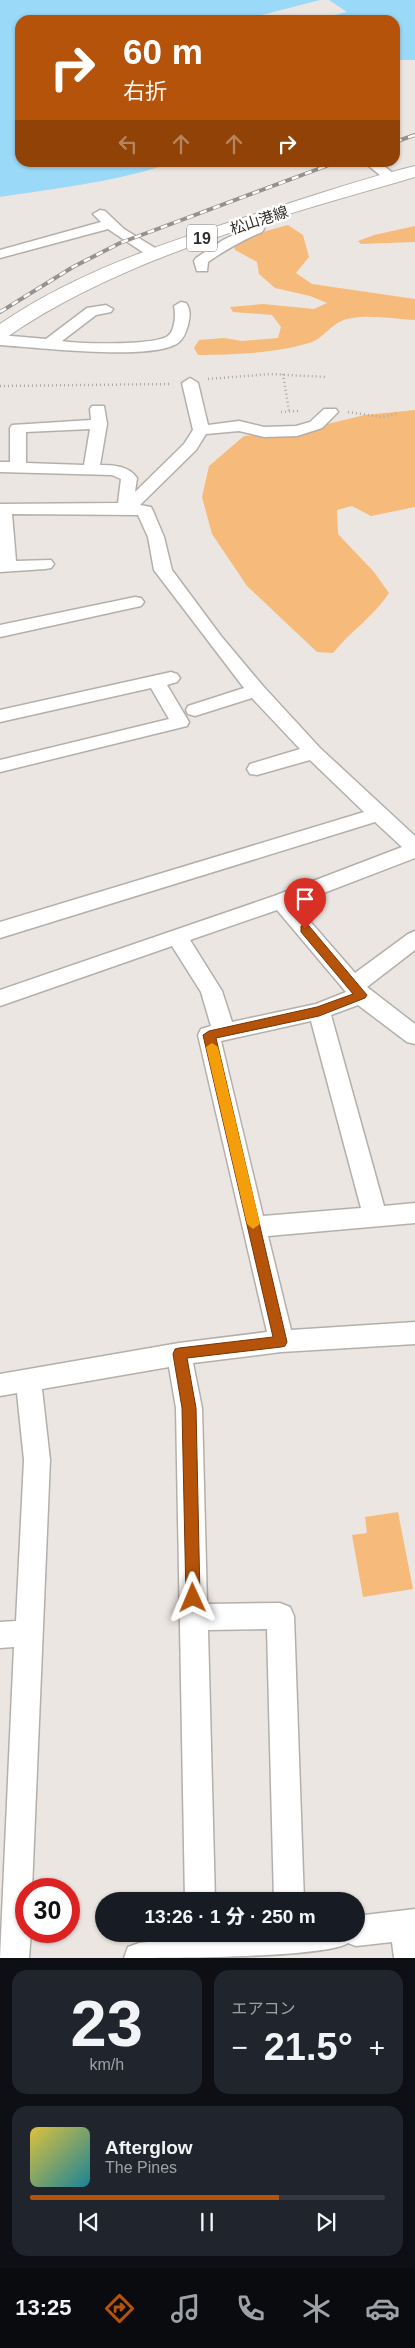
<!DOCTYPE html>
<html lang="ja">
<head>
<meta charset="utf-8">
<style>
  :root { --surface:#171b24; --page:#20242c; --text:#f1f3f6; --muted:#9ea1a6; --line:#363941; --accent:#b45309 }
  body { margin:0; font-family:Arial,"Noto Sans JP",sans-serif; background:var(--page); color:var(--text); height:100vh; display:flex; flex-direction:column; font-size:19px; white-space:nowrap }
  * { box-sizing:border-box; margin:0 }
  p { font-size:16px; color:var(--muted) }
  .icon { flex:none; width:28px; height:28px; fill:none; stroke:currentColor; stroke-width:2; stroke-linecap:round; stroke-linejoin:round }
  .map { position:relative; height:1958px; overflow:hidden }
  .sheet { display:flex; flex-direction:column; gap:12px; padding:12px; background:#0d0f14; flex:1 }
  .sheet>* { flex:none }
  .top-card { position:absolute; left:15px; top:15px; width:385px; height:152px; border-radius:15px; box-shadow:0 1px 4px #0004; background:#b45309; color:#fff; overflow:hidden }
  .speed { position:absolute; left:15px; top:1878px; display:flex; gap:10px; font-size:25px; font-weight:700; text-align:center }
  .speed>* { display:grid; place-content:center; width:65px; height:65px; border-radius:50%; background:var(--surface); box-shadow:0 1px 4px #0004; line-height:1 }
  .speed .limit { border:8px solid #d22; background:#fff; color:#111 }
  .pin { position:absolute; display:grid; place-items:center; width:42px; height:42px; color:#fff; margin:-51px -21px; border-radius:50% 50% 50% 0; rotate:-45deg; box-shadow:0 0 5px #0007 }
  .pin .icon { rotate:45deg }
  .me { position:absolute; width:55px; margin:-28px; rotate:359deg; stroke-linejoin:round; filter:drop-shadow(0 0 4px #0008) }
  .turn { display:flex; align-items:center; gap:18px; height:105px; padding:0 25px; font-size:22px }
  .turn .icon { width:65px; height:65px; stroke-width:2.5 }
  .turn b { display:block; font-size:35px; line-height:42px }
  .lanes { display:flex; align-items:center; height:48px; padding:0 25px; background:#0003; justify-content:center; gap:25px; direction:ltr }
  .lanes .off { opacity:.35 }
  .big { font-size:38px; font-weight:800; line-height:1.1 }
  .sheet .card { flex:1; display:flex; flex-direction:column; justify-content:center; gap:8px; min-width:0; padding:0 18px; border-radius:15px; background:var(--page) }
  .sheet .dial { align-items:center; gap:0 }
  .dial b { font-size:65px; line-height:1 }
  .song { display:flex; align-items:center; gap:15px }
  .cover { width:60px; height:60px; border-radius:8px; background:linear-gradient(135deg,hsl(50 70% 55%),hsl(190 70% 35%)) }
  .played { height:5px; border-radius:2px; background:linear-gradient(90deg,var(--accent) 70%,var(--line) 70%) }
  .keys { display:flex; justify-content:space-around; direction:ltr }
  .heat { display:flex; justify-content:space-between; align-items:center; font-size:28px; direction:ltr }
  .sheet .tiles { flex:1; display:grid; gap:12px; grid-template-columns:1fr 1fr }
  .card:last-child { grid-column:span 2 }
  .trip { position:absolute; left:95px; top:1892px; width:270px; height:50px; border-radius:25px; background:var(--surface); box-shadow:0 1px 4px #0004; font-weight:800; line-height:50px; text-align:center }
  .tab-bar { display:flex; height:80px; justify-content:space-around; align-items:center; background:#090b0e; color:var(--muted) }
  .tab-bar .icon { width:35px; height:35px }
  .tab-bar .selected { color:var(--accent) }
  .tab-bar b { font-size:22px; color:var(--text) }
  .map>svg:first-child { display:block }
  .green { fill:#f6bb7a }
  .water { fill:#9bd9f9 }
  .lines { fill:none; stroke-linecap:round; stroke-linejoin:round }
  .minor-casing { stroke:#b4afaa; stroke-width:3 }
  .primary-casing { stroke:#b4afaa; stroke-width:2 }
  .path { stroke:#aca8a5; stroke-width:2.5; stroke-dasharray:1 3; stroke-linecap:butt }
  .minor { fill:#fff; fill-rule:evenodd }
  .primary { fill:#fff; fill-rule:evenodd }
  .rail-casing { stroke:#95918e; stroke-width:4 }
  .rail { stroke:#fff; stroke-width:2.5; stroke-dasharray:7; stroke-linecap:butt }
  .route { fill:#b45309; stroke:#753606 }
  .slow { fill:#f59e0b }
  .labels { text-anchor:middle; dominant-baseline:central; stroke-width:5; stroke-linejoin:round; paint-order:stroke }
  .far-street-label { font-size:15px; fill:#2f2d2c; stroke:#fff }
  .shield { fill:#fff; stroke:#6d6c6b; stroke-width:1 }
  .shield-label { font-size:16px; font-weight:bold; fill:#2f2d2c }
</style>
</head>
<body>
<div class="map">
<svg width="415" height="1958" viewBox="0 0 415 1958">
  <rect width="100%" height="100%" fill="#ebe6e1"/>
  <path class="green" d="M288,225L303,235L309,257L296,273L312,284L415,299V320C392,319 370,314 347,319C333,322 323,338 312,342C279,353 233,355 198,355L194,348L199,340L224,338L242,341L278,338L281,327L272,315L233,312L230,307L263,304L314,309L327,303L310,296L275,288L259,274L257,262L235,250L233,240Z
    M415,226V242L361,244L358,241L374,235Z
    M415,410V507L371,516L352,506L337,510L338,534L374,572L389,593C375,615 350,632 333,653L317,652L247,586L212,534L202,497L209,466L244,436L302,430L365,415Z
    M398,1512L413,1589L363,1597L352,1535L367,1533L365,1517Z"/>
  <path class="water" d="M0,0H320L242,20H20V162L171,163C117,182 57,188 0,197Z
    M329,0H415V60H395V20H313L347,12Z"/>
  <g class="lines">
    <g class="minor-casing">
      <path id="minor" d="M364,162H379L399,178L397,181H387Z
        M100,210L105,211L124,229L160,251L162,254L160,257H150L108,229L0,258V250L101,222L93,214Z
        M251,218C257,219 260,224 264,229L262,232C243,240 225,250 208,262L207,271H197L194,261L196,258L223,240L248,228L244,222Z
        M181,302L186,303C191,310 190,317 188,325C186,331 185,337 179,342C156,362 33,347 0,345V335L46,339L87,308L106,305L113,309L111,312L96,315L62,341C78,344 158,346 169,335C175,329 176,314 174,306Z
        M190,378L198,383L208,425L239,421L264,427L296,426L310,422L324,409H336L338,412L322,428L297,436L264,437L239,431L206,434L196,450L140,505L151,507L153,511L164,537L172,570L221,636L263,686L320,748L415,836V858L295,904L355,973L408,934L415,931V950L367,987L415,1024V1044L407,1042L358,1005L331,1015L384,1206L415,1203V1223L268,1236L291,1330L415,1322V1344L281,1352L193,1363L202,1408L207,1604L280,1603L290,1607L294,1616L304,1901H274L267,1629L208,1630L215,1901H185L176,1408L169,1367L42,1389L50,1460L32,1889H26V1931H31L29,1958H0L14,1647L0,1648V1622L16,1621L24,1460L17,1393L0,1396V1374L179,1343L267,1332L198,1035L201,1029L211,1026L201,992L172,946L0,1006V990L274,896L402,847L375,822L0,938V922L364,812L310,760L257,775L250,774L247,769L250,764L300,749L252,698L195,716L188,714L186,710L188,706L244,688L154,570L148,537L138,515L12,514L16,561L51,560L54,564L51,568L45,569L0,572V504L118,503L121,479L112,475L0,472V462H10V428L12,425L91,420L90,409L92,406H104L107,424L100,465C114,465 129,466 137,478L135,492L184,444L193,430L182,383ZM90,429L84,465L26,463V432ZM277,910L346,992L316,1004L232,1022L222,991L190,940ZM311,1021L361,1208L263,1216L221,1041Z
        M135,597L141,598L144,602L141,606L0,637V625Z
        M171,672L177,674L180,678L177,682L167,685L189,722L187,726L0,772V760L169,719L151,688L0,722V710Z
        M415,1909V1958H394L392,1942L356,1946L348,1943C327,1958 160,1958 124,1958L128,1947L139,1943L212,1934H356V1916Z"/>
    </g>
    <g class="primary-casing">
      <path id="primary" d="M415,166V177C279,217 124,256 7,337L0,339V324C80,269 174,240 265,211C315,195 365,178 415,166Z"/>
    </g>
    <path class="path" d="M283,374L289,411
      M208,379L270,374L325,377
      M0,386L172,384
      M281,412L299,411
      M348,412L382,417L399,413"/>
    <use href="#minor" class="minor"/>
    <use href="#primary" class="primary"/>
    <g class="rail-casing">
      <path id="rail" d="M395,142L415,135
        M0,312L73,267L120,243L337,162"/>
    </g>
    <use href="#rail" class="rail"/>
  </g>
  <path class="route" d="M305,925L309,926L367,995L365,998L319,1016L216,1038L287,1342L285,1346L281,1347L187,1358L196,1408L200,1598L198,1603L193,1605L188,1603L186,1598L182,1408L173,1354L175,1349L179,1348L273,1337L203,1035L209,1031L317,1007L353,994L301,932V926Z"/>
  <path class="slow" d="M212,1043L218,1047L260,1224L253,1229L247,1224L206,1047Z"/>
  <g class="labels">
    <g class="far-street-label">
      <text transform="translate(259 220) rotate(-18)">松山港線</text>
    </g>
    <rect class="shield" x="187" y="224.5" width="30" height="27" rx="4"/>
    <g class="shield-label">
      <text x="202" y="238">19</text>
    </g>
  </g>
</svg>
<div class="speed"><div class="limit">30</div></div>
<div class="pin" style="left:305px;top:929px;background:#d93025"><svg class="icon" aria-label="arrive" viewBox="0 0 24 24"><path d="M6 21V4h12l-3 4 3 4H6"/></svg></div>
<svg class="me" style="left:193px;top:1598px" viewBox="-20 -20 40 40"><path d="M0-17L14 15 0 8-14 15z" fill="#b45309" stroke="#fff" stroke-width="4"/></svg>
<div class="trip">13:26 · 1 分 · 250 m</div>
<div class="top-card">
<div class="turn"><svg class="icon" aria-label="right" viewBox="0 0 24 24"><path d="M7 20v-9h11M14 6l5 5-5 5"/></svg><div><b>60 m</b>右折</div></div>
<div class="lanes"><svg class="icon off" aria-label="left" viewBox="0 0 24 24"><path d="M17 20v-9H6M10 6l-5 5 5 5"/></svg><svg class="icon off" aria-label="ahead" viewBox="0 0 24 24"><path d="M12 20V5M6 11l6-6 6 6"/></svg><svg class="icon off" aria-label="ahead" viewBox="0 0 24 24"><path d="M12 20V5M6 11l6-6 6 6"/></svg><svg class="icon" aria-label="right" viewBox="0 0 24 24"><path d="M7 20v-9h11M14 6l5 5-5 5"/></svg></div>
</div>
</div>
<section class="sheet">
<div class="tiles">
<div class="card dial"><b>23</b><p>km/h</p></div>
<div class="card"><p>エアコン</p>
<div class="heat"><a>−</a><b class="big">21.5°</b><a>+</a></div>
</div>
<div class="card">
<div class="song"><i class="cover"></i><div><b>Afterglow</b><p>The Pines</p></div></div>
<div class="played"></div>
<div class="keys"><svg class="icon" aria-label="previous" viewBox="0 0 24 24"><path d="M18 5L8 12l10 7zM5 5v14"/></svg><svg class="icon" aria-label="pause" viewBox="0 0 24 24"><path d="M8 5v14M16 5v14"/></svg><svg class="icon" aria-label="next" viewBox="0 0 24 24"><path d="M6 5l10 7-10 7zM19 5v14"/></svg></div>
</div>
</div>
</section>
<nav class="tab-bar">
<b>13:25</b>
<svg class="icon selected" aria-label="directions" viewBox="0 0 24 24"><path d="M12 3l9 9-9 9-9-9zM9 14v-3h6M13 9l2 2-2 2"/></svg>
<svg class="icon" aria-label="music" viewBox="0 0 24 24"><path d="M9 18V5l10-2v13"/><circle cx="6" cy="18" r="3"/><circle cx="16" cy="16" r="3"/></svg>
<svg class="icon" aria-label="phone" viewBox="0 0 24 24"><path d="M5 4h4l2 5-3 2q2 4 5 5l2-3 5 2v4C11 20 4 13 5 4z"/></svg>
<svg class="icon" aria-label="climate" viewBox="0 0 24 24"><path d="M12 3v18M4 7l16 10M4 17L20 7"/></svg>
<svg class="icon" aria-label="car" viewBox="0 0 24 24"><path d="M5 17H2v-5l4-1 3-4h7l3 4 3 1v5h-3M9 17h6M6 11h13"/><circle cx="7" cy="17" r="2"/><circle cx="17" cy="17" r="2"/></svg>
</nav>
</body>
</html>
